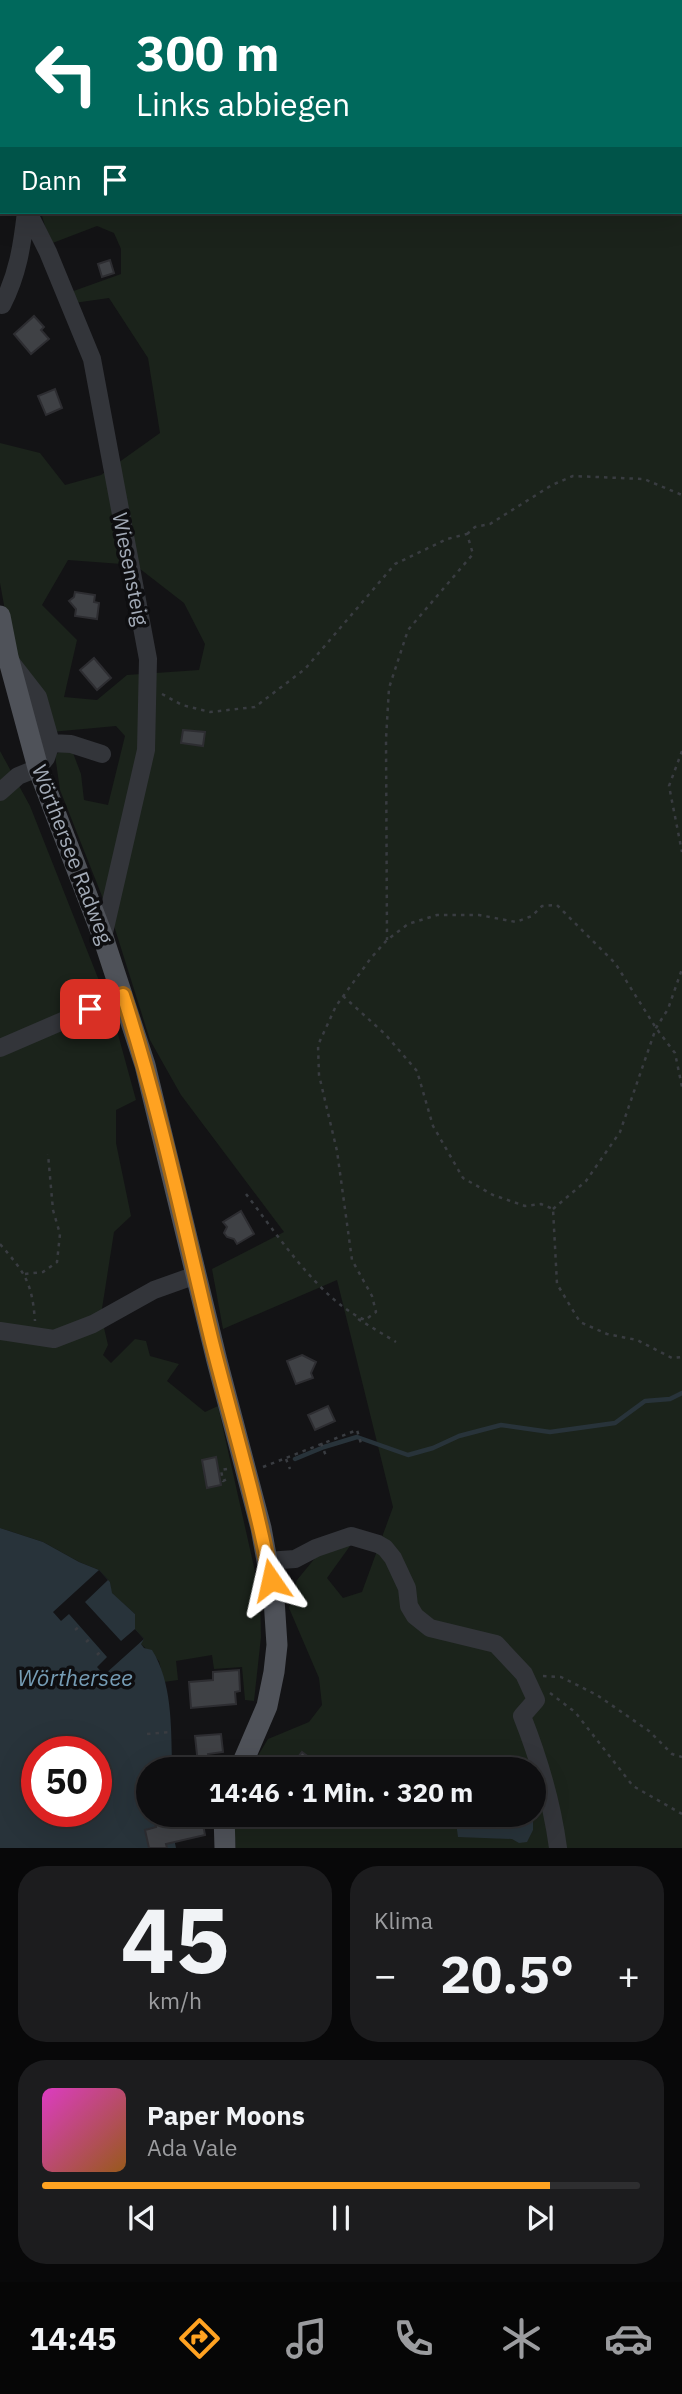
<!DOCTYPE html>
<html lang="de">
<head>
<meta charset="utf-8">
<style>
  :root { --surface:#0e0e10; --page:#1c1c1e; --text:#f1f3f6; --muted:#9b9c9f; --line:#2e2e30; --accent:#ffa221 }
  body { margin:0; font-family:"IBM Plex Sans",sans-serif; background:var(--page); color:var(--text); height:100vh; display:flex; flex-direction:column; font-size:26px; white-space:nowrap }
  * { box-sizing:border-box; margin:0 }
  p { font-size:23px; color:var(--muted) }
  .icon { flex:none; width:38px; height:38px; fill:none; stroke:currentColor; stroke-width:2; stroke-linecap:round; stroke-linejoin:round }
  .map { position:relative; height:1848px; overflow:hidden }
  .details { display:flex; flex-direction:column; gap:18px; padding:18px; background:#080809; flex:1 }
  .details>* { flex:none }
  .banner { position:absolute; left:0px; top:0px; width:682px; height:214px; box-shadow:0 7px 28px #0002,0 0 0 2px var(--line); background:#00695c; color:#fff; overflow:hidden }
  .speed { position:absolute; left:21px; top:1736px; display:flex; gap:14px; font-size:35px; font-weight:700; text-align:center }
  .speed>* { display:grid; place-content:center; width:91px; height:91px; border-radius:50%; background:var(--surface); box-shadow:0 7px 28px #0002,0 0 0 2px var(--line); line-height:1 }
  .speed .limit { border:10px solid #d22; background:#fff; color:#111 }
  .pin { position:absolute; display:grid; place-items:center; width:60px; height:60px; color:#fff; margin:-30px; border-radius:14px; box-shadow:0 4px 10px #0006 }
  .me { position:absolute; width:77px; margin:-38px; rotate:349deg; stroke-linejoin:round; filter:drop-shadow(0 0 5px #0008) }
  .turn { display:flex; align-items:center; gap:24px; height:147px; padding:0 21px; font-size:32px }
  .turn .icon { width:91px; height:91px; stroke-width:2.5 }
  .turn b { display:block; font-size:49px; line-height:60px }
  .then { display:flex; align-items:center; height:66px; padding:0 21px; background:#0003; gap:14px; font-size:26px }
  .big { font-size:52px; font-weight:700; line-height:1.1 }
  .details .tile { flex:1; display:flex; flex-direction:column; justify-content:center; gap:10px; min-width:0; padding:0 24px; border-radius:28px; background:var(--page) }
  .details .dial { align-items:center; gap:0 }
  .dial b { font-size:91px; line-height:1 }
  .song { display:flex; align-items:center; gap:21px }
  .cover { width:84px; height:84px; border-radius:10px; background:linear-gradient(135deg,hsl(310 70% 55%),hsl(30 70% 35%)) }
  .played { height:7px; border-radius:4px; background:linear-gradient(90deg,var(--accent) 85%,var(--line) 85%) }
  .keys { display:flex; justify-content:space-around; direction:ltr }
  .heat { display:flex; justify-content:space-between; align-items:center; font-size:38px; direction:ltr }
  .details .tiles { flex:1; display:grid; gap:18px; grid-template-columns:1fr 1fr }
  .tile:last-child { grid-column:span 2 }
  .trip { position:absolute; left:136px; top:1757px; width:410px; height:70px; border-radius:35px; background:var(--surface); box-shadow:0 7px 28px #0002,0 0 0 2px var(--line); font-weight:700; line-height:70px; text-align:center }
  .tabs { display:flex; height:112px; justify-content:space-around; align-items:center; background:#060606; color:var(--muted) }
  .tabs .icon { width:49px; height:49px }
  .tabs .current { color:var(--accent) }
  .tabs b { font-size:32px; color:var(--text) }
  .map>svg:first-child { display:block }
  .green { fill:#1b231b; fill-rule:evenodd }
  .water { fill:#28333a; fill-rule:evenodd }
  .pier { fill:#131315 }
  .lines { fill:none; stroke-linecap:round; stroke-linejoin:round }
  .stream { stroke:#28333a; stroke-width:4.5 }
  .building { fill:#3f4145; stroke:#2d2d31; stroke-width:2 }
  .path { stroke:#393c41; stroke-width:2.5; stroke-dasharray:3.5 5; stroke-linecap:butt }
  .minor { stroke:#33353a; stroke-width:18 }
  .major { stroke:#4f5259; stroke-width:21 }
  .route-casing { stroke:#a66915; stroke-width:18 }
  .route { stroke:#ffa221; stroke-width:12 }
  .labels { text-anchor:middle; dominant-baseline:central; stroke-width:7; stroke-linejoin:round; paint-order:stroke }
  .street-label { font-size:21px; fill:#a3abb7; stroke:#0e0e10 }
  .water-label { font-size:23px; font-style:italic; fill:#769db5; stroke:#0e0e10 }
</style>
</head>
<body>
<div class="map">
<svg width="682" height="1848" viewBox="0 0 682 1848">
  <rect width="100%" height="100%" fill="#131315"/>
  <path class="green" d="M0,0H682V1848H236L233,1822L235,1815H534V1769H250L268,1739L309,1722L322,1705L319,1678L289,1608L297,1580L320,1552L342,1545L350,1546L327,1578L343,1598L362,1592L393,1507L337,1280L223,1329L212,1269L284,1232L181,1095L150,1040L115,929L60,790L55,755L61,751L73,753L81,774L84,800L108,805L125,736L116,726L51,732L14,660L0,583V443L40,453L65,485L101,475L160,433L148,358L109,298L74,303L68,293L121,274V249L114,233L97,226L50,244L41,212H681V2H2V82ZM68,560L135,565L184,603L205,644L199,670L127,675L97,700L64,697L77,640L42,605Z
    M0,751L30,806L113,1016L136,1100L116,1110V1143L131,1216L114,1232L101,1315L108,1345L103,1355L111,1363L135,1339L146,1341L150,1356L179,1364L167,1381L205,1412L218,1406L260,1594L261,1637L254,1701L245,1700L242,1667L214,1669L212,1655L176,1661L178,1680L164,1682L159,1661L141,1644L135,1629V1614L111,1593L110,1582L99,1570L79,1562L43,1542L0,1528Z"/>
  <path class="water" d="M0,1528L43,1542L79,1562L99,1570L110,1582L112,1593L135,1614V1629L144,1639L141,1644L144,1648L152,1650C172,1682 171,1725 172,1761L164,1769H149V1815H169L176,1848H0ZM37,1752H96V1811H37Z
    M455,1815H533V1830L527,1842L519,1843L512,1839L458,1837Z"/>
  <path class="pier" d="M99,1570L108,1580L85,1602L121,1641L135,1629L144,1639L104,1675L97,1667L107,1657L69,1614L61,1621L53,1612Z"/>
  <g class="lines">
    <path class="stream" d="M295,1459L324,1447L357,1437L408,1455L433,1448L459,1436L501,1425L550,1432L615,1423L645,1401L670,1399L682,1393"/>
  </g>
  <path class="building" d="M110,260L114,273L102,277L98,264Z
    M34,316L44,327L41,330L49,339L31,354L14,334Z
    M55,389L62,408L46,415L38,396Z
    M75,592L95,595L94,602L99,603L97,619L75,616L76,609L69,601L74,597Z
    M94,658L111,678L97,690L80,670Z
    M183,730L205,732L203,746L181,743Z
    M241,1211L254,1234L237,1244L234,1239L227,1237L224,1233L227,1227L223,1222Z
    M302,1355L316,1362L311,1373L313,1378L296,1384L287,1361Z
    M328,1406L335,1421L315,1430L308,1415Z
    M216,1457L221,1485L207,1488L202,1460Z
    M239,1670L240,1691L235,1692L236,1704L191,1708L189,1682L213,1680V1672Z
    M221,1734L223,1752L208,1754L209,1763L198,1764L195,1736Z
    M302,1752L325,1769H289Z
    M179,1815H194L196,1826L203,1824L205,1835L166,1844L167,1848H149L145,1830L156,1827L155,1822L180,1817Z"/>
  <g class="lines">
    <path class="path" d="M406,0L408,2
      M681,32L682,30
      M681,63L682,62
      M467,534L475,527L490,524L552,485L573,476L644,479L682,495
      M162,694L182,705L210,712L255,707L305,669L395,564L447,539L467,534L473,554L408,630L389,688L386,739L387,940
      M682,751L669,786L682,852
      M343,996L385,1034L417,1071L433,1126L463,1178L493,1195L525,1206L541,1204L553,1209L557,1284L580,1322L607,1334L637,1340L672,1358L682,1357
      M246,1194C276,1233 321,1301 365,1320L376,1312L372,1296L352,1260L337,1151L319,1075L318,1045L336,1006L371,958L387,940L408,924L437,915H479L516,922L532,916L542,906L557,905L615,963L656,1028L675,1053L682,1087
      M553,1209L586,1181L620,1132L656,1028L668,1009L682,969
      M0,1244C25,1273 32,1282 35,1321
      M25,1274L43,1272L57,1262L60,1234L53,1210L48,1154
      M358,1319L396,1342
      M321,1443L326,1456
      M286,1459L290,1469
      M263,1467L357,1430L362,1447
      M227,1469L221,1470L223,1481L230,1478
      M75,1630L80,1626
      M86,1642L91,1638
      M97,1655L102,1650
      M543,1676L561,1677L597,1695L649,1731L672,1754L682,1757
      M550,1693L575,1712L633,1786L682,1814
      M147,1734L171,1732"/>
    <path class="minor" d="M0,102L2,107
      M28,212L48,252L92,359L148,659L146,750L103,937
      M2,305C18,274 22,246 26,212
      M51,743L71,744L102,754
      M0,792L18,776L38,768L46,758L51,743L38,697L10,661
      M0,1048L123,995
      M0,1331L54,1339L93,1324L154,1290L196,1275
      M267,1561L295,1559L316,1548L351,1536L378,1544L385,1548L393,1558L407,1588L409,1606L415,1616L430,1628L496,1644L524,1674L536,1700L522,1716C539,1759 552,1802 558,1848"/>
    <path class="major" d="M0,616L8,657L38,768L103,937L145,1065L217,1361L261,1528L274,1599L277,1645L274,1672L267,1706L240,1769
      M224,1815L225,1848"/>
  </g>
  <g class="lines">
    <g class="route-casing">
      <path id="route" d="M90,1009L123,995C160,1109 184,1226 212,1342C232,1421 256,1500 271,1580"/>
    </g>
    <use href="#route" class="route"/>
  </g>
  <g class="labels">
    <g class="street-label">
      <text transform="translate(131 569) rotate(79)">Wiesensteig</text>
      <text transform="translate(73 854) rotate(69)">Wörthersee Radweg</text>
    </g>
    <g class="water-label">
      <text x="75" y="1677">Wörthersee</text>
    </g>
  </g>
</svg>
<div class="speed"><div class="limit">50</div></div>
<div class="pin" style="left:90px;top:1009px;background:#d93025"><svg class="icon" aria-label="arrive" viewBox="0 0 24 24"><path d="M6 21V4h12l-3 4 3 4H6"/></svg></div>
<svg class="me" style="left:271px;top:1580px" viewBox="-20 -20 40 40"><path d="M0-17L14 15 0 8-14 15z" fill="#ffa221" stroke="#fff" stroke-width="4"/></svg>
<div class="trip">14:46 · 1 Min. · 320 m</div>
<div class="banner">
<div class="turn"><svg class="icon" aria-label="left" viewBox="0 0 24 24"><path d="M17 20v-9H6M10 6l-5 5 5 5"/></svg><div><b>300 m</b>Links abbiegen</div></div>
<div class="then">Dann<svg class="icon" aria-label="arrive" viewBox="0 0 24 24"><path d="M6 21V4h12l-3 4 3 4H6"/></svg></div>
</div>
</div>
<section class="details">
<div class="tiles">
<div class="tile dial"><b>45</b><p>km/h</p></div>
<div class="tile"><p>Klima</p>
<div class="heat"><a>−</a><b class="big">20.5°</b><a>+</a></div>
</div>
<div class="tile">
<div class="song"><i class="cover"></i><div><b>Paper Moons</b><p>Ada Vale</p></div></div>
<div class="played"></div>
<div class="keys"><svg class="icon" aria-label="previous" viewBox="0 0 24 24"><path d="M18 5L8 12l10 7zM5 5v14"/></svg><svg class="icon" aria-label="pause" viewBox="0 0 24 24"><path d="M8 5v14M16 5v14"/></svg><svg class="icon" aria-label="next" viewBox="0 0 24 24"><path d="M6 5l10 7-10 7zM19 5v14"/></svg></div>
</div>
</div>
</section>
<nav class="tabs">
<b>14:45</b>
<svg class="icon current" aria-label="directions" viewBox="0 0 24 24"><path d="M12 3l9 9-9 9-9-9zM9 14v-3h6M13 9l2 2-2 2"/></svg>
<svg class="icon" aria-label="music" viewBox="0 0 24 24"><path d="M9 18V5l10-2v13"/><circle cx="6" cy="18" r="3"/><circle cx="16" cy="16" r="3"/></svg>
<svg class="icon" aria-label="phone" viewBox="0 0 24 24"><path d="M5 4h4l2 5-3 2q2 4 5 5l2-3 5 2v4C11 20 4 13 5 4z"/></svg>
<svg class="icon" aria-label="climate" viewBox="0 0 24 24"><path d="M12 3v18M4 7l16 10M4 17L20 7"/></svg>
<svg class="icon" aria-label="car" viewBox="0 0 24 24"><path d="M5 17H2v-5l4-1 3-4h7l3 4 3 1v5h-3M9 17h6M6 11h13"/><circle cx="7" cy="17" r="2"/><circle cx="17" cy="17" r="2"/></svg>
</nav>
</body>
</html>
